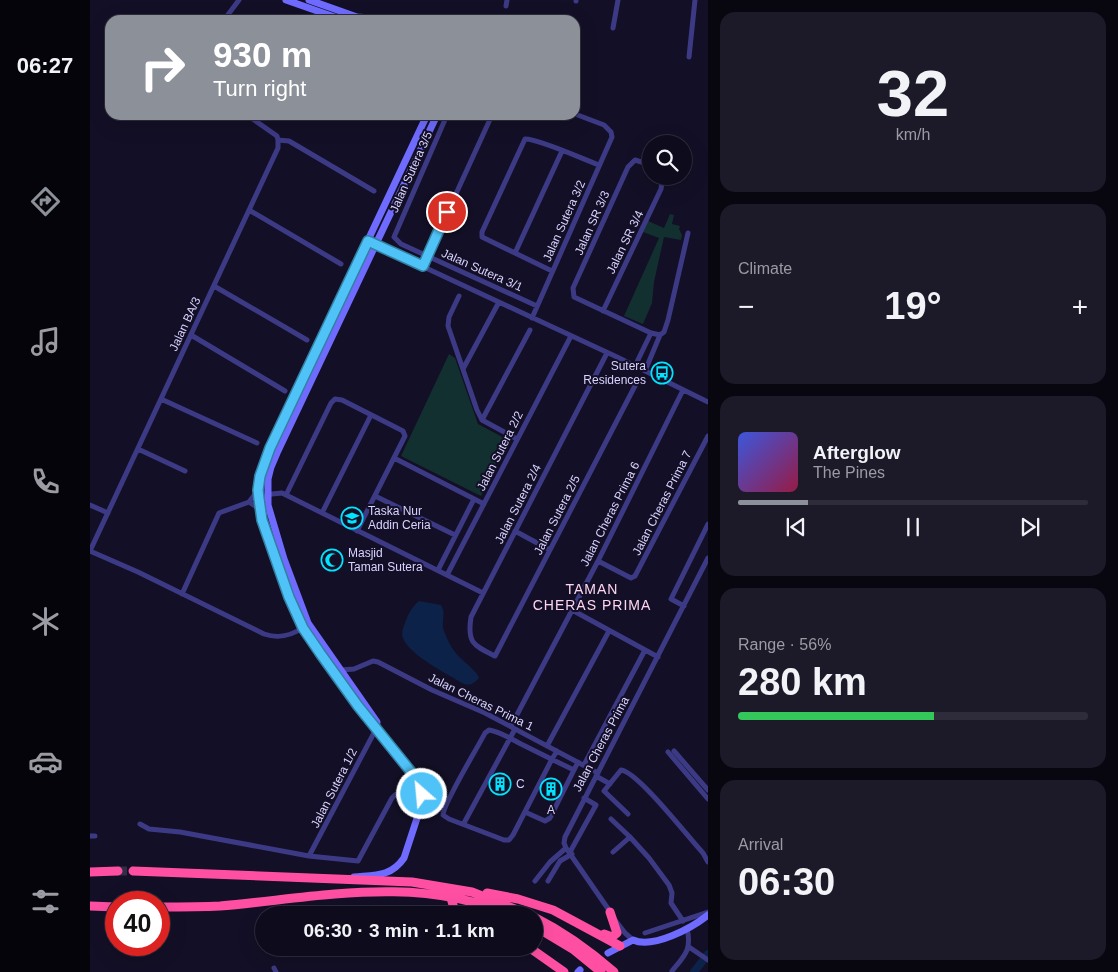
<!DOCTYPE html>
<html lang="en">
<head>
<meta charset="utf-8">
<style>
  :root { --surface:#0e0b1c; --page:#1c1929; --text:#f1f3f6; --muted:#9b9ba3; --line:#2e2b3b; --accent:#8c9099 }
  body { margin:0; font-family:Helvetica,sans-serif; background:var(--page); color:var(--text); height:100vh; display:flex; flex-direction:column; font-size:19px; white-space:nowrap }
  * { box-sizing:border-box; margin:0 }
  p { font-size:16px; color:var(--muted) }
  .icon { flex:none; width:28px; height:28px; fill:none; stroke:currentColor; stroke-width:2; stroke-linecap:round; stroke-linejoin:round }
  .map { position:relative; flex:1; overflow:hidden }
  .details { display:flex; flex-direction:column; gap:12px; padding:12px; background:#08060f; width:410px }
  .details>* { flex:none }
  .guide { position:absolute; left:15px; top:15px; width:475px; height:105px; border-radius:15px; box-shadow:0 5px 20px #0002,0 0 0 1px var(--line); background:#8c9099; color:#fff; overflow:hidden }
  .tools { position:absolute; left:552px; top:135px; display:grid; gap:10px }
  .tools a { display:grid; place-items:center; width:50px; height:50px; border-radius:50%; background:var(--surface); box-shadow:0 5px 20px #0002,0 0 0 1px var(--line); font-size:25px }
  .speed { position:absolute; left:15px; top:891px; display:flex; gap:10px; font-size:25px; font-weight:700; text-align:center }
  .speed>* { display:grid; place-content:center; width:65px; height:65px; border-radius:50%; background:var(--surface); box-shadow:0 5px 20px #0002,0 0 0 1px var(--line); line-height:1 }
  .speed .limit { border:8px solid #d22; background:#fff; color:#111 }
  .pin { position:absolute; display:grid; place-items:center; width:42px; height:42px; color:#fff; margin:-21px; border:2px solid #fff; border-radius:50%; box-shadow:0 1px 5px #0007 }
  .me { position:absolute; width:55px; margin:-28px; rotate:333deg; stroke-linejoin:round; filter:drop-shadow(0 0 4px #0008) }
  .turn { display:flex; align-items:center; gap:18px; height:105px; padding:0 25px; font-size:22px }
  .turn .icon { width:65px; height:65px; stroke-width:2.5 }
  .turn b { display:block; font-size:35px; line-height:42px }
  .big { font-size:38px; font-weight:800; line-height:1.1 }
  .details .card { flex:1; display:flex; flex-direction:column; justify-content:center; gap:8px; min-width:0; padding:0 18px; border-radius:15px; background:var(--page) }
  .details .dial { align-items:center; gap:0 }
  .dial b { font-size:65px; line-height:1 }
  .song { display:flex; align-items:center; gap:15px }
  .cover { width:60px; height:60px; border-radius:8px; background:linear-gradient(135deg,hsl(230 70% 55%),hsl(340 70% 35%)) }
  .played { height:5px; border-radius:2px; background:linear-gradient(90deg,var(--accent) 20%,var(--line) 20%) }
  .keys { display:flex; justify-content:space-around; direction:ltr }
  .heat { display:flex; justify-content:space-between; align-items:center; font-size:28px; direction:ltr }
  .charge { height:8px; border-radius:4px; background:linear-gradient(90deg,#34c759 56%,var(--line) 0) }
  .trip { position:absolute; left:165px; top:906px; width:288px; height:50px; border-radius:25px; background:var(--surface); box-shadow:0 5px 20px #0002,0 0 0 1px var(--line); font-weight:800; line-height:50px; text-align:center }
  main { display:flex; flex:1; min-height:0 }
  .tab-bar { display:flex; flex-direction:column; width:90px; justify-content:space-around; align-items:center; background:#06040b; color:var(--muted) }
  .tab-bar .icon { width:35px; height:35px }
  .tab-bar .selected { color:var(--accent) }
  .tab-bar b { font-size:22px; color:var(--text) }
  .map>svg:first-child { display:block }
  .green { fill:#12302f }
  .water { fill:#0c2248 }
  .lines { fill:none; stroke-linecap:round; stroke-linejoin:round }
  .river { stroke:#0c2248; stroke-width:8 }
  .highway-tunnel { stroke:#312d47; stroke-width:9; stroke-dasharray:9 4.5; stroke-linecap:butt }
  .street { stroke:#3d3a85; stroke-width:5 }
  .secondary { stroke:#6f6bff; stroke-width:7 }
  .highway { stroke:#ff4fa3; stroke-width:9 }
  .route-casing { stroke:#337fa1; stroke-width:12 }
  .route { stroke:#4fc3f7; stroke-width:9 }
  .labels { text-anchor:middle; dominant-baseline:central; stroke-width:4; stroke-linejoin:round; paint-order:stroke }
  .street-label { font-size:12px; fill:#d9d4ff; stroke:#130f26 }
  .poi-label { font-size:12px; fill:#d9d4ff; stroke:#130f26; text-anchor:start }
  .neighbourhood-label { font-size:14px; letter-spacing:1px; fill:#ffd6f0; stroke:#130f26 }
</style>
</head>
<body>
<main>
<nav class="tab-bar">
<b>06:27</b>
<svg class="icon selected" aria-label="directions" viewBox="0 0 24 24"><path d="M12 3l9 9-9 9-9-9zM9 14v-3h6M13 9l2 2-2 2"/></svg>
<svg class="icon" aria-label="music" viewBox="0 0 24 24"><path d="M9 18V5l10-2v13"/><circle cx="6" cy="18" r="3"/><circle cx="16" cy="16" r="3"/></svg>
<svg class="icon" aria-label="phone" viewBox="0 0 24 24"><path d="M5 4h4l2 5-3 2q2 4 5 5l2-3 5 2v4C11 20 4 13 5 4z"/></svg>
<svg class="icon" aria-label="climate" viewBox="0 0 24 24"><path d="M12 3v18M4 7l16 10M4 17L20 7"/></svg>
<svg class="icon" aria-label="car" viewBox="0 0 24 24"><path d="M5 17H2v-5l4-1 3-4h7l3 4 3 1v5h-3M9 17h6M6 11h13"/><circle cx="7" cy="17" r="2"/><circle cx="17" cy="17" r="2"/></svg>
<svg class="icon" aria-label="filters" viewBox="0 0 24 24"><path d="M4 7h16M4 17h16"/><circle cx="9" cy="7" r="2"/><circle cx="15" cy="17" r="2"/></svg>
</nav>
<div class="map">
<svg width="618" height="972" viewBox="0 0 618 972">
  <rect width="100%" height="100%" fill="#130f26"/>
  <path class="green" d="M580,214L584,215L582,224L590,226L589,229L592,235L591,240L574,237L564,282L562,303L553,324L534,316L569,238L553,232L558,221L574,228Z
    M359,354L365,358L388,424L418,440L391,496L311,456Z"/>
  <path class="water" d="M329,601L351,605C356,613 352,620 353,628C355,634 358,641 361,646C367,658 387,670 389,678C384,683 381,686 374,684C359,675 319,655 313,638C311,633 313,628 315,623C318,614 322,607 329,601Z"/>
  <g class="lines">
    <path class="river" d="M604,972L618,954"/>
    <path class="highway-tunnel" d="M28,871H43"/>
    <path class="street" d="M486,1V0
      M416,6L417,0
      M134,20L149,0
      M226,20L230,12
      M523,28L528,0
      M599,57L605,0
      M357,115L304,237L311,244L447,306
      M188,140L199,141L284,191
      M561,165L545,160L538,167L483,288L484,297L561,333L570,335L574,332L578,320L598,233
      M159,210L251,264
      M278,241L527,357L618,402
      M425,253L472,151
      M333,266L402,115
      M462,271L392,237V232L435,139C447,138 495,160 509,165
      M124,286L217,340
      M369,296L359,317L358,326L387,410L392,420L427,439
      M513,311L571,189L573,176
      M442,318L522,137L521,132L514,125L485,114
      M101,335L195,391
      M517,353L381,617C377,643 383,645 405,656L547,382
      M545,366L561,333
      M373,369L409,302
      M555,371L570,335
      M71,399L167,443
      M392,420L440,330
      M48,449L95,471
      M304,458L394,504
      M196,495L241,403L245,399L252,400L313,431L315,436L267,531
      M285,496L365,535
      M169,499L182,494L192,493L393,593
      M159,502L168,490
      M159,502L171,510
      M0,505L18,513
      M232,513L281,415
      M425,531L460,550
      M0,551L188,148V140L187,136L157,115
      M0,551L48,572L174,634C189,639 201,636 214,627
      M508,561L541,578L545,576L618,436
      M348,570L384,499
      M357,575L481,336
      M92,594L129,513L159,502
      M594,606L581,599L618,524
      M482,610L568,657
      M251,670L264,669L283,661L288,662L342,690L395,713L508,773
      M421,726L508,561L593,390
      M457,746L519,631
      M467,751L462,759L423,835L419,840H414L359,819L353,815C353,804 388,747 395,733L399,730C411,732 421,739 431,744C449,753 467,762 484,770
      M584,751L618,790
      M578,752L618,799
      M494,765L555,650
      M506,776L520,784
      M435,812L455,821L460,818L488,762
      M538,814L514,791L531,770C548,772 598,837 613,853L618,862
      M521,819L540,837L559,858L579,885L582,893L581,903L593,921
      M374,823L425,729
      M50,824L59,829L90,832L219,856L268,861L302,798L305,795L318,788L322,776
      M0,836H5
      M480,852L506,805L494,798
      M523,852L540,837
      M219,856L286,729
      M445,881L460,862L476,848
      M458,881L470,861L482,854
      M521,913L476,848L474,843L475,837L618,558
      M525,920L535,933L543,940
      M555,933L618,912
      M599,947L618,960
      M184,968L186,972
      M582,971C595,955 602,950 597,928"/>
    <path class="secondary" d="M196,0L253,20
      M219,0L267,17L306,20
      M286,729L287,722L218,623L194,559L178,505V479L181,467L187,453L347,115
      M264,877C285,875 301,877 314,858L332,803V794L322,773L268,706L236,663L213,628L195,587L172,520L169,499L170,476L180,448L337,115
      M518,953L543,940C563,949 602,928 618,915
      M488,972L490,970"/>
    <path class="highway" d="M43,871L322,882L382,892L440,915
      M0,872L28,871
      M397,893L428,899L463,910L530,946
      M361,898L366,915
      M0,906L26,907
      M69,907C89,907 110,907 130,906C225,898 328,874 419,915
      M444,917C474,932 499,950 524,972
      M444,926L484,950L511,972
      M514,934L522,937L527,933L520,912
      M440,948L474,972"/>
  </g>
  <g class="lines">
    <g class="route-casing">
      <path id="route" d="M332,794L322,773L268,706L230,653L213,628L199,597L172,520L169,499L168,490L170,476L180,448L278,241L333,266L357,212"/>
    </g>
    <use href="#route" class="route"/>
  </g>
  <defs>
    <g id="bus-ring" transform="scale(1.125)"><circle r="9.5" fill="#130f26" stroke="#00e5ff" stroke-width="1.5"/><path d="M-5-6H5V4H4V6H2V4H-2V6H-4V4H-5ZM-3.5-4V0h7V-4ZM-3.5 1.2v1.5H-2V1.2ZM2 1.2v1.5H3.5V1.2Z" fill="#00e5ff"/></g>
    <g id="school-ring" transform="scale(1.125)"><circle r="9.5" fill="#130f26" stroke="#00e5ff" stroke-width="1.5"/><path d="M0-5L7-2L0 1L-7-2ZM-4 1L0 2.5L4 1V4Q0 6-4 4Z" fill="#00e5ff"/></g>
    <g id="mosque-ring" transform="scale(1.125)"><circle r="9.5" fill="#130f26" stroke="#00e5ff" stroke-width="1.5"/><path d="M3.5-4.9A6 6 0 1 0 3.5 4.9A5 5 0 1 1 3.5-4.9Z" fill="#00e5ff"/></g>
    <g id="building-ring" transform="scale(1.125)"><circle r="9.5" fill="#130f26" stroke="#00e5ff" stroke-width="1.5"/><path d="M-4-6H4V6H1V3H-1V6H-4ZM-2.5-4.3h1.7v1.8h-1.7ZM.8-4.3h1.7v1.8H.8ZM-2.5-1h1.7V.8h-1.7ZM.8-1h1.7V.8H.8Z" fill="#00e5ff"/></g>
  </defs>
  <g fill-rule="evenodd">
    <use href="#bus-ring" x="572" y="373"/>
    <use href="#school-ring" x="262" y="518"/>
    <use href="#mosque-ring" x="242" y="560"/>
    <use href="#building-ring" x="410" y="784"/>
    <use href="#building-ring" x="461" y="789"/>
  </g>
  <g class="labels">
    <g class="street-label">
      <text transform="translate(321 172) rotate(-66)">Jalan Sutera 3/5</text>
      <text transform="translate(474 221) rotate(-66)">Jalan Sutera 3/2</text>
      <text transform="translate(502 223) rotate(-66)">Jalan SR 3/3</text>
      <text transform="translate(535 242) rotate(-64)">Jalan SR 3/4</text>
      <text transform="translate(392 270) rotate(24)">Jalan Sutera 3/1</text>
      <text transform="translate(95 324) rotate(-65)">Jalan BA/3</text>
      <text transform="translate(410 451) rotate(-63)">Jalan Sutera 2/2</text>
      <text transform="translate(572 503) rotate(-63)">Jalan Cheras Prima 7</text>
      <text transform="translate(428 504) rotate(-63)">Jalan Sutera 2/4</text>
      <text transform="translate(520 514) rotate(-63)">Jalan Cheras Prima 6</text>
      <text transform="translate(467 515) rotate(-63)">Jalan Sutera 2/5</text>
      <text transform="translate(391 702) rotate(26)">Jalan Cheras Prima 1</text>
      <text transform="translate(511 744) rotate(-62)">Jalan Cheras Prima</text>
      <text transform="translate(244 788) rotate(-63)">Jalan Sutera 1/2</text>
    </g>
    <g class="poi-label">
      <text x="556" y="366" text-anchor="end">Sutera<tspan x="556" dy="14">Residences</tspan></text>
      <text x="278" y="511">Taska Nur<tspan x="278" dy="14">Addin Ceria</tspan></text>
      <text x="258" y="553">Masjid<tspan x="258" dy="14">Taman Sutera</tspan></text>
      <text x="426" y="784">C</text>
      <text x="461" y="810" text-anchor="middle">A</text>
    </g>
    <g class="neighbourhood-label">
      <text x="502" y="589">TAMAN<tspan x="502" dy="16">CHERAS PRIMA</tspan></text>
    </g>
  </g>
</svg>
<div class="tools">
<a><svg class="icon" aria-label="search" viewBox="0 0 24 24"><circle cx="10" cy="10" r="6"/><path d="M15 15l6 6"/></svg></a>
</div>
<div class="speed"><div class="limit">40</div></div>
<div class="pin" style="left:357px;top:212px;background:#d93025"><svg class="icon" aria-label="arrive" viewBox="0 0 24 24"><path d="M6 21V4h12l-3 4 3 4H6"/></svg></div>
<svg class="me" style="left:332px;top:794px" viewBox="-20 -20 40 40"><circle r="17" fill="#4fc3f7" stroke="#fff" stroke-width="3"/><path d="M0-11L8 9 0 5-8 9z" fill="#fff"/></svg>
<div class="trip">06:30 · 3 min · 1.1 km</div>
<div class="guide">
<div class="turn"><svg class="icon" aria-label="right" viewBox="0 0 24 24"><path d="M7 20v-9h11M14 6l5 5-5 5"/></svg><div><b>930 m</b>Turn right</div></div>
</div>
</div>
<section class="details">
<div class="card dial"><b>32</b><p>km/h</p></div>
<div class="card"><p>Climate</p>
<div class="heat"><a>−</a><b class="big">19°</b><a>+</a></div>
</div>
<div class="card">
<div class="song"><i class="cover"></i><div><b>Afterglow</b><p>The Pines</p></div></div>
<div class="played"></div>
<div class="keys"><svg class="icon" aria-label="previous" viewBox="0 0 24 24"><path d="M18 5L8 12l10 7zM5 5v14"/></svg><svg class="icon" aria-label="pause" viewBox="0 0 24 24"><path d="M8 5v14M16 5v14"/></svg><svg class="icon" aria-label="next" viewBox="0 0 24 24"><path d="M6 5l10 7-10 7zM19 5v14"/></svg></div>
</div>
<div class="card"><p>Range · 56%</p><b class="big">280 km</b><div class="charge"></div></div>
<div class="card"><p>Arrival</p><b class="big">06:30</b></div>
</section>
</main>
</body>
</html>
